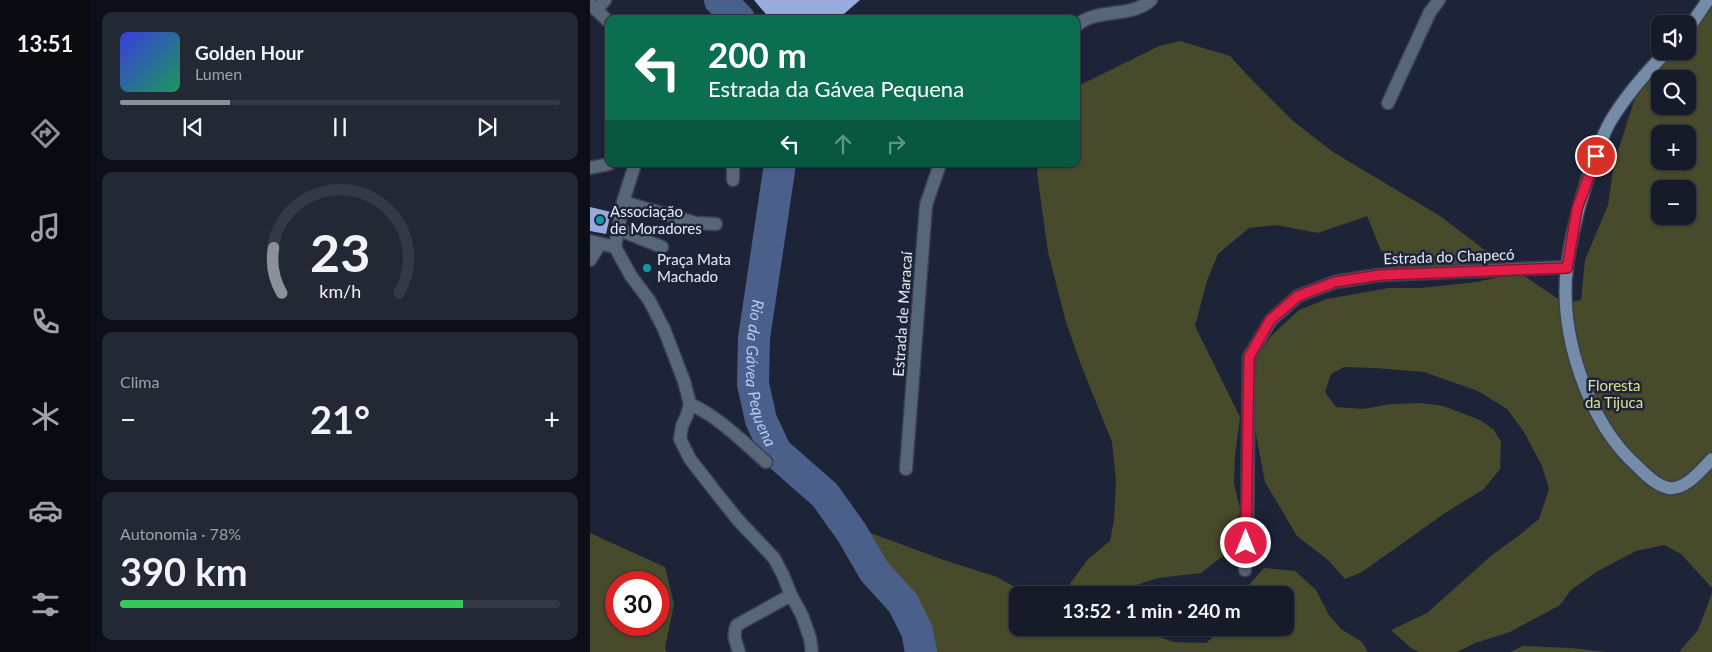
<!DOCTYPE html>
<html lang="pt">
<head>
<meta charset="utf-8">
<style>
  :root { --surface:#161b29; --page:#232835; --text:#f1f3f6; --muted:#9ea1a8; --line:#353946; --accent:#8c9099 }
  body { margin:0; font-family:Lato,sans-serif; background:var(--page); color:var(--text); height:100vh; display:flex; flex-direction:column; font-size:19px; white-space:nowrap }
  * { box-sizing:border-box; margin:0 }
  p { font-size:16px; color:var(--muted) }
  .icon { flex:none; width:28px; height:28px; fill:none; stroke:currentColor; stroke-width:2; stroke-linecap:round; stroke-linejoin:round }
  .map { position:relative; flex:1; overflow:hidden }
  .drawer { display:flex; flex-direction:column; gap:12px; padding:12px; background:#0c0f17; width:500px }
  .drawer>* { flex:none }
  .guide { position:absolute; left:15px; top:15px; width:475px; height:152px; border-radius:10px; box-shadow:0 1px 4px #0004,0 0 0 1px var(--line); background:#0b6e4f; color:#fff; overflow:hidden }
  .tools { position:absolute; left:1061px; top:15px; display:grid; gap:10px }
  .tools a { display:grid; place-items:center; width:45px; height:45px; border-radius:10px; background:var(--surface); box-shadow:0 1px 4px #0004,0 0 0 1px var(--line); font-size:25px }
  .speed { position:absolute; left:15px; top:571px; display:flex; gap:10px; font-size:25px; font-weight:700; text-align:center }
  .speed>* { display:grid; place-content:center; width:65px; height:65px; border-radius:50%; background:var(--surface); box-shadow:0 1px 4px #0004,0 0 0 1px var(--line); line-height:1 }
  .speed .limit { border:8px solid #d22; background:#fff; color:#111 }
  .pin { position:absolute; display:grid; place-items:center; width:42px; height:42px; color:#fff; margin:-21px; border:2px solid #fff; border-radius:50%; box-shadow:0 1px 5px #0007 }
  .me { position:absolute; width:55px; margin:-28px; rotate:0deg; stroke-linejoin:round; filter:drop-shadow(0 0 4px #0008) }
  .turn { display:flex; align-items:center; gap:18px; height:105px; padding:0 20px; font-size:22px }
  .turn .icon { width:65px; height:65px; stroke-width:2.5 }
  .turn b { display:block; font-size:35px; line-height:42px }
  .lanes { display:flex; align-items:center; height:48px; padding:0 20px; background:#0003; justify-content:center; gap:25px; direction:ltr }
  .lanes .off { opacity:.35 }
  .big { font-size:38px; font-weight:700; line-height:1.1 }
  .drawer .tile { flex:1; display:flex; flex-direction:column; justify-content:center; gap:8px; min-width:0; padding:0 18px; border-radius:10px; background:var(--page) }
  .drawer .dial { align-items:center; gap:0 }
  .dial svg { height:130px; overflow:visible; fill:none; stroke:var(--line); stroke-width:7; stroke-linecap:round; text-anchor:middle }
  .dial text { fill:var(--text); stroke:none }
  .song { display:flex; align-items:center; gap:15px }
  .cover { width:60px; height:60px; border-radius:8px; background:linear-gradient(135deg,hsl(240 70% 55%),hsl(150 70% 35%)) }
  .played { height:5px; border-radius:2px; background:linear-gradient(90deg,var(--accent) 25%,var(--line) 25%) }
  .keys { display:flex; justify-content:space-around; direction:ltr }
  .heat { display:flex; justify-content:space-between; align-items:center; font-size:28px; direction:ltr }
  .charge { height:8px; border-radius:4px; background:linear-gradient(90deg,#34c759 78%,var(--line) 0) }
  .trip { position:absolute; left:419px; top:586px; width:285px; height:50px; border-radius:10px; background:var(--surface); box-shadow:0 1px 4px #0004,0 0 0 1px var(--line); font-weight:700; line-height:50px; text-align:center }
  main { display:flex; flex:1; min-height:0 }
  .menu { display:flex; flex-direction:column; width:90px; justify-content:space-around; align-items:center; background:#090b10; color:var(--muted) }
  .menu .icon { width:35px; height:35px }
  .menu .selected { color:var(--accent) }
  .menu b { font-size:22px; color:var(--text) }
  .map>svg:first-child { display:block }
  .green { fill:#474a2b; fill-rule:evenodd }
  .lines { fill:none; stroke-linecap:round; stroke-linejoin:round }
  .river { stroke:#4a5f8a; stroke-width:32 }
  .building { fill:#98abdc }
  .street-casing { stroke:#394052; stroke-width:15 }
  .secondary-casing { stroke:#394052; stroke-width:15 }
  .street { stroke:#586778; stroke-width:12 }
  .secondary { stroke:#748ca7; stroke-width:12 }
  .route-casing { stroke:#92132f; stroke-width:12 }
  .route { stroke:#e11d48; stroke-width:9 }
  .culture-dot { fill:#0f9aa8; stroke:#1d2437; stroke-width:2 }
  .labels { text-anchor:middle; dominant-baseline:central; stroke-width:5; stroke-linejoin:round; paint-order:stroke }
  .poi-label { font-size:15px; fill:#e5ebf8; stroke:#1d2437; text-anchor:start }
  .street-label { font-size:15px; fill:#e5ebf8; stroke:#1d2437 }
  .park-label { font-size:15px; fill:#dce392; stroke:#1d2437 }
  .water-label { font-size:16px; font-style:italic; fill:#b5caf3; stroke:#1d2437 }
</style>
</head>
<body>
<main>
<nav class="menu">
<b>13:51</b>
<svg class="icon selected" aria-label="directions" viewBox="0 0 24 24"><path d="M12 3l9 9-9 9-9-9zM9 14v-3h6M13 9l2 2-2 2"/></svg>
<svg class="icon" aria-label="music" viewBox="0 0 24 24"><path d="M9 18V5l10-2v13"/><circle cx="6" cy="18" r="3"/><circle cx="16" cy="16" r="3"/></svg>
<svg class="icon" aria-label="phone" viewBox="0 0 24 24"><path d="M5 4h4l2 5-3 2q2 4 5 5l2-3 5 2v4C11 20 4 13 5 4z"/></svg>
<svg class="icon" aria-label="climate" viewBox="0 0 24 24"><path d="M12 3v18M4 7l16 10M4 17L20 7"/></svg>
<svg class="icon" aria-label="car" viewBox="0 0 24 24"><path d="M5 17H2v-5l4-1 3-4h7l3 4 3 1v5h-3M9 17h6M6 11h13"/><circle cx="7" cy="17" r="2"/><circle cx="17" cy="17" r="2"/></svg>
<svg class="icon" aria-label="filters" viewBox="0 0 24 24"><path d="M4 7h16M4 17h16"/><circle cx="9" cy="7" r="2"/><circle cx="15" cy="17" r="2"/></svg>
</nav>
<section class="drawer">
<div class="tile">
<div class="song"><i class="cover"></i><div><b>Golden Hour</b><p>Lumen</p></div></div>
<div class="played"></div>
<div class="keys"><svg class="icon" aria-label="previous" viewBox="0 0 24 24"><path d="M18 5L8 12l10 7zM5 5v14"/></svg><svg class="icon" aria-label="pause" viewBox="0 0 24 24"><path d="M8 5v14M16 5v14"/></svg><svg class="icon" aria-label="next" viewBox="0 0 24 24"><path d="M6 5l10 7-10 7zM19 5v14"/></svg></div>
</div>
<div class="tile dial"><svg viewBox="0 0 100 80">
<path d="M14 69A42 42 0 1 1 86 69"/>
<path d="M14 69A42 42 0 0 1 9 41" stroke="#8c9099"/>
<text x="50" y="56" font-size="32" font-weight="700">23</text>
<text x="50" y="72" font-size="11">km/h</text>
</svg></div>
<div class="tile"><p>Clima</p>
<div class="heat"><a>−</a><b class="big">21°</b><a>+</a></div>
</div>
<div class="tile"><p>Autonomia · 78%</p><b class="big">390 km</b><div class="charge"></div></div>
</section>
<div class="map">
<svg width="1122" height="652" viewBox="0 0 1122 652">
  <rect width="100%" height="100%" fill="#1d2437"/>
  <path class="green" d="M1122,8V588L1091,554L1074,545L1046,551L1008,571L981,590L970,605L920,632L885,643L867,652H829L821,648L801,630L837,613L902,555L927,537L949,519L959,489L952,466L934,432L917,409L888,391L834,372L785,368L754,367L741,374L735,392L746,407L773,409L801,404L830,403L853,406L890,420L904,430L911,442L910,469L894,489L855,513L772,572L755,579L738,560L707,536L675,482L664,424L663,388L665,359L682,335L709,310L737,299L799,288H831L886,282L930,273L974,303L991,300L995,260L1018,205L1024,163L1048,89L1071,51H1098L1097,24ZM1070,79H1098V106H1070ZM1070,134H1098V161H1070ZM1070,189H1098V216H1070Z
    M590,41L640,56L660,78L703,121L743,152L850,216L908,260L883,268L822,270L797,265L777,216L728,233L686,225L659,228L628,254L617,281L605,326L650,417L645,456L644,483L650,509L646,546L611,573L568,578L528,591L529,595H445L474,592L498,559L520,541L524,520L526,481L522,442L491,365L476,322L458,252L447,173L449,164H486V87L569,46Z
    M257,513L275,531L354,560L407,577L440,595H428V628H546L583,642L616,643L633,628H695V595H652L656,588L674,568L705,571L726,590L739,615L751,629L772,642L778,652H321Z
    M0,533L75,567L84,604L75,648L77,652H0ZM26,582H69V625H26Z
    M1122,593V652H1089L1108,630Z
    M933,646L982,648L1016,652H920Z"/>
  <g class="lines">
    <g class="river">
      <path d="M130,0L149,19"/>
      <path id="s1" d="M190,164L164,338L163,384L171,420L186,452L235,495L262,533L284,571L313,603L327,631L331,652"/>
    </g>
  </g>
  <path class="building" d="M164,0H270L248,19H180Z
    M0,207L21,212L16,234L0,231Z"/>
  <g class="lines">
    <g class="street-casing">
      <path id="street" d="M0,4L19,22
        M7,9L15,0
        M486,26C507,7 540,19 561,0
        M798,103L840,12L849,0
        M45,164L33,202L25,247L41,276L59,300L74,329L94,381L100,404L97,415L92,426L90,439L100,459L128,495L148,520L184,558L193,575L201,595L212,615L220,638L222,652
        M143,164V180
        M0,168L19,164
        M33,202L106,223L126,224
        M27,229L72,247
        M0,241L25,247
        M0,260L10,244
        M100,404C129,417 152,441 176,462
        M316,469L336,205L350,164
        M655,570L657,543L659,357L681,320L708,296L745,282L789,275L977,267
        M149,652C146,642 142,634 147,625L201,595"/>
    </g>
    <g class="secondary-casing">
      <path id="secondary" d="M1098,29L1118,0
        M1077,51C1056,73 1036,95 1020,122C1014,132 1010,145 1005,157C992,193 982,228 977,267C969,333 997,422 1048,467C1056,475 1067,486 1079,488C1096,490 1111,470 1122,459"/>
    </g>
    <use href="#street" class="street"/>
    <use href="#secondary" class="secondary"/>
  </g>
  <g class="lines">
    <g class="route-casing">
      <path id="route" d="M656,543L659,357L680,320L708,296L745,282L790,275L977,268L987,209L1006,156"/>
    </g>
    <use href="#route" class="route"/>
  </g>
  <g class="culture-dot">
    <circle cx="10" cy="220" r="5"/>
    <circle cx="57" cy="268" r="5"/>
  </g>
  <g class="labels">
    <g class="poi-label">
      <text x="20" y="211">Associação<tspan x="20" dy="17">de Moradores</tspan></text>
      <text x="67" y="259">Praça Mata<tspan x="67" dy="17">Machado</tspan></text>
    </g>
    <g class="street-label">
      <text transform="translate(859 256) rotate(-2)">Estrada do Chapecó</text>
      <text transform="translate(312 314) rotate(-86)">Estrada de Maracaí</text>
    </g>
    <g class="park-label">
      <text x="1024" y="385">Floresta<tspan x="1024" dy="17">da Tijuca</tspan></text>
    </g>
    <g class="water-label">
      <text stroke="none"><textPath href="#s1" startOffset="212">Rio da Gávea Pequena</textPath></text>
    </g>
  </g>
</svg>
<div class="tools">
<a><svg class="icon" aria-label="sound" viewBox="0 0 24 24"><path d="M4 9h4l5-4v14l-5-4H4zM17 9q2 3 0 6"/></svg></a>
<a><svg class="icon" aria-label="search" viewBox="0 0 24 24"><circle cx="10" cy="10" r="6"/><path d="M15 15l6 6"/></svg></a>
<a>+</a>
<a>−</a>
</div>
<div class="speed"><div class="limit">30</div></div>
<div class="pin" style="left:1006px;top:156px;background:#d93025"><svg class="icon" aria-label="arrive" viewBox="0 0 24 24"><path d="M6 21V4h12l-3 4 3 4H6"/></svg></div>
<svg class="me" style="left:656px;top:543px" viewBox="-20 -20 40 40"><circle r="17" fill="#e11d48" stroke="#fff" stroke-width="3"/><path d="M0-11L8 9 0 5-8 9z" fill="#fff"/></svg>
<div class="trip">13:52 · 1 min · 240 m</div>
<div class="guide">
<div class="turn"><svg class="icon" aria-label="left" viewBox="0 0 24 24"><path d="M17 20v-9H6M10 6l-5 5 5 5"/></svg><div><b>200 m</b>Estrada da Gávea Pequena</div></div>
<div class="lanes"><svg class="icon" aria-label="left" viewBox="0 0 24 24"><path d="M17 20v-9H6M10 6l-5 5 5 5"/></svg><svg class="icon off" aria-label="ahead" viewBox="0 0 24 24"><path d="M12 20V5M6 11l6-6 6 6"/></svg><svg class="icon off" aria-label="right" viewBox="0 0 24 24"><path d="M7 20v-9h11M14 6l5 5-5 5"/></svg></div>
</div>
</div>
</main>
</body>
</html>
